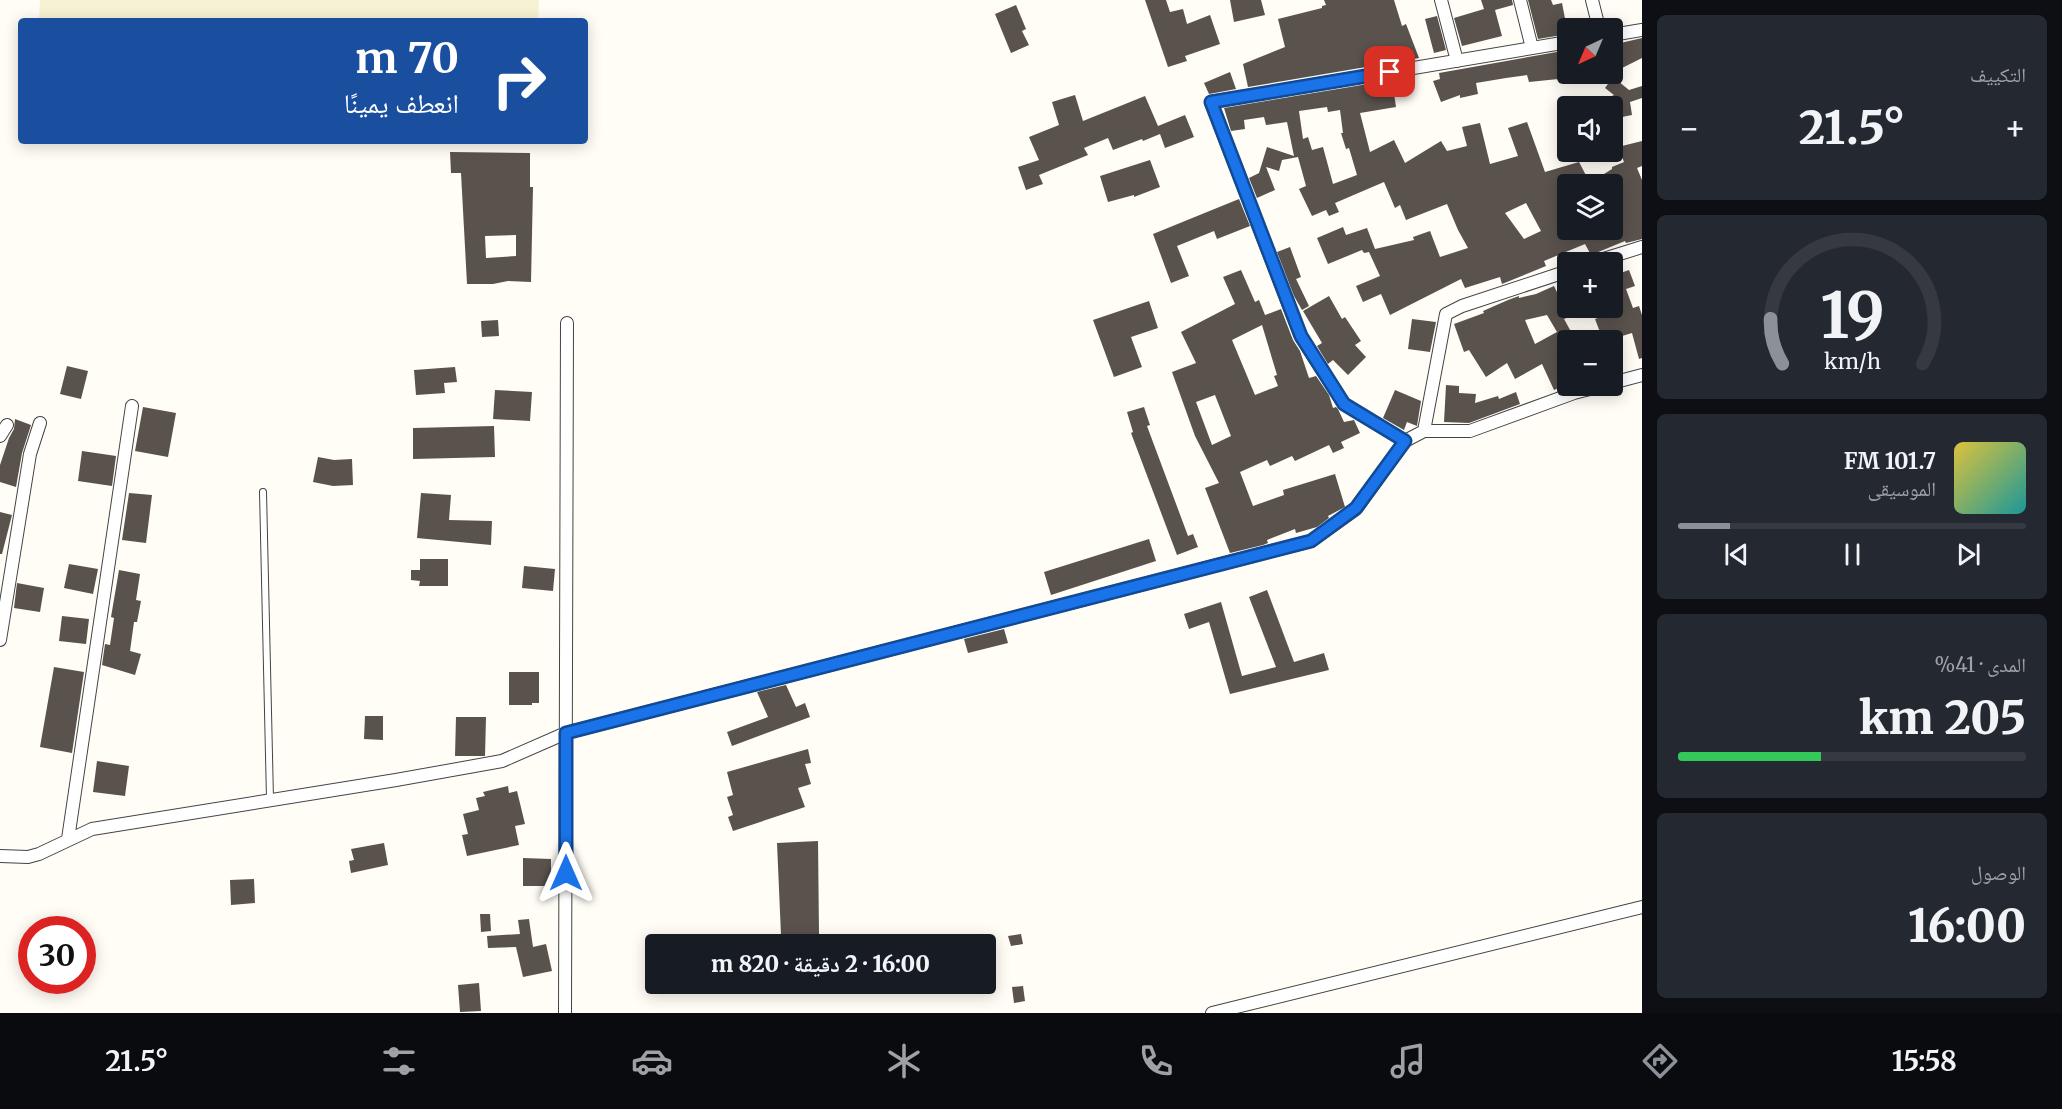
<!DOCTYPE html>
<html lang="ar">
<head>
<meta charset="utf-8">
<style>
  :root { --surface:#171b24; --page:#242831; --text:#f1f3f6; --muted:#9ea1a6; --line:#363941; --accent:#8c9099 }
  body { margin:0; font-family:Merriweather,"Noto Naskh Arabic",serif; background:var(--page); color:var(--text); direction:rtl; height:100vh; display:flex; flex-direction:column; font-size:22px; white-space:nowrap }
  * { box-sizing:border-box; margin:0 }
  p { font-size:20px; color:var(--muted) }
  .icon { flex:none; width:33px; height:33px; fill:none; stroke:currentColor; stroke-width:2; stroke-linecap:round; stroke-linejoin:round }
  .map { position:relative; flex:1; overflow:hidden; direction:ltr }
  .panel { display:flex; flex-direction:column; gap:15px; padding:15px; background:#0d0f14; width:420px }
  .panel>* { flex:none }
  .top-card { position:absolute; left:18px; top:18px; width:570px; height:126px; border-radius:6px; box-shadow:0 3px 15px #0003; direction:rtl; background:#1a4fa0; color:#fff; overflow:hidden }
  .needle { width:39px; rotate:224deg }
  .fabs { position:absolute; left:1557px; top:18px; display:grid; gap:12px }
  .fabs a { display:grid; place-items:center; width:66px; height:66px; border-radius:6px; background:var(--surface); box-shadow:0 3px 15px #0003; font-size:30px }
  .speed { position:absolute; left:18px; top:916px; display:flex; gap:12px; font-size:30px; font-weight:700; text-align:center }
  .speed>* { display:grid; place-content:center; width:78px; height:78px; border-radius:50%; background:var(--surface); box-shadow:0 3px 15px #0003; line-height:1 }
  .speed .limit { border:9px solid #d22; background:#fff; color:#111 }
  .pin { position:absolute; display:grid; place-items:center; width:51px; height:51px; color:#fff; margin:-26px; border-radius:12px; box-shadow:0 3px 9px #0006 }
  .me { position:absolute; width:66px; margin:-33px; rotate:0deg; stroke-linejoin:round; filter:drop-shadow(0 0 4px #0008) }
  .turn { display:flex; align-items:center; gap:21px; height:126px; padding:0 30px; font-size:27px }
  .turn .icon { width:78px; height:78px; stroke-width:2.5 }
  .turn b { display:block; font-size:42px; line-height:51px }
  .big { font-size:45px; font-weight:800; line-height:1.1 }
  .panel .tile { flex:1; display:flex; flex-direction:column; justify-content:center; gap:9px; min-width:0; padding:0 21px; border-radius:9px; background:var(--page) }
  .panel .dial { align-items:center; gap:0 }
  .dial svg { height:156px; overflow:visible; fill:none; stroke:var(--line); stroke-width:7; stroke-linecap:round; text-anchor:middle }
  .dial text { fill:var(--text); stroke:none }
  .song { display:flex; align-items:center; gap:18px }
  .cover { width:72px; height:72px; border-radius:9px; background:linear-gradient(135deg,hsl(50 70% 55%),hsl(180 70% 35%)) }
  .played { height:6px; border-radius:3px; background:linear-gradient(90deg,var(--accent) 15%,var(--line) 15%) }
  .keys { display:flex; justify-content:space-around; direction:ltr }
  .heat { display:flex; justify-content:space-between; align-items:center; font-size:33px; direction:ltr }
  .charge { height:9px; border-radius:4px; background:linear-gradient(90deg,#34c759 41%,var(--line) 0) }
  .trip { position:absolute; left:645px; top:934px; width:351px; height:60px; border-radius:6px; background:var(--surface); box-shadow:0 3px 15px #0003; font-weight:800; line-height:60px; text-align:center; direction:rtl }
  .dock { display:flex; height:96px; justify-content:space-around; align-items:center; background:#090b0e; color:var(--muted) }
  .dock .icon { width:42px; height:42px }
  .dock .on { color:var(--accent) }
  .dock b { font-size:27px; color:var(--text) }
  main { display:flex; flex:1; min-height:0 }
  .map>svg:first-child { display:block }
  .farmland { fill:#f6f3d4 }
  .building { fill:#5a524d; fill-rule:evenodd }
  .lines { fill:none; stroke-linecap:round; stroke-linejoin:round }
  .service-casing { stroke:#444; stroke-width:8 }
  .minor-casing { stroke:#444; stroke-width:14 }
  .service { stroke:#fff; stroke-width:6 }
  .minor { stroke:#fff; stroke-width:12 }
  .route-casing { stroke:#114b97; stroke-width:15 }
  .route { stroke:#1a73e8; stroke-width:10 }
</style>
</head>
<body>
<main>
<section class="panel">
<div class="tile"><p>التكييف</p>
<div class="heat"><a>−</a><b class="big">21.5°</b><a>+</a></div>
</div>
<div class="tile dial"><svg viewBox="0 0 100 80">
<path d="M14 69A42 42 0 1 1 86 69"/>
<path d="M14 69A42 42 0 0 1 8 46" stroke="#8c9099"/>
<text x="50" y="56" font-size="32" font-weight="700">19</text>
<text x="50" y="72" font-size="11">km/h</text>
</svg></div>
<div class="tile">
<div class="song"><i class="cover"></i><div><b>101.7 FM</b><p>الموسيقى</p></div></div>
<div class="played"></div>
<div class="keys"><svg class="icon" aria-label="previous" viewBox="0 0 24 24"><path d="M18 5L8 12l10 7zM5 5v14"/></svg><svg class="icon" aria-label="pause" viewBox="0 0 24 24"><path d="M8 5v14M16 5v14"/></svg><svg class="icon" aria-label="next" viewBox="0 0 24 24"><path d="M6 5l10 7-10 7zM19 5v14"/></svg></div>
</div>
<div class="tile"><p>المدى · 41%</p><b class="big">205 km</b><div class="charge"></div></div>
<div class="tile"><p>الوصول</p><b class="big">16:00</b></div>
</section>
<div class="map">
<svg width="1642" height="1013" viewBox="0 0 1642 1013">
  <rect width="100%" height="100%" fill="#fffdf5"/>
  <path class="farmland" d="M40,0H539L538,21H39Z"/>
  <path class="building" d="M1145,0H1166L1170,12L1183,9L1187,24L1210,15L1220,44L1185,56L1187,61L1168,67Z
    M1230,0H1261L1265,15L1234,22Z
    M1324,0H1394L1402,26L1406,24L1419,58L1248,87L1243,64L1285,47L1278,19L1322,8V6L1326,5Z
    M1481,0H1512L1513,5L1495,10L1502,36L1462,46L1454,18L1484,9Z
    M1528,0H1551L1553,5L1562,3L1568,34L1538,39Z
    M1016,5L1026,29L1022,31L1029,45L1011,53L995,14Z
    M1437,16L1446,50L1434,53L1425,19Z
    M1642,38V58L1620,69L1612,53V45Z
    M1568,50V78L1529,82L1527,75L1506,78L1476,83L1478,94L1460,98V95L1441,102L1433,81L1440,79L1439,73Z
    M1230,72L1236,89L1209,94L1204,83Z
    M1613,77L1629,90L1642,86V98L1630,102L1632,115L1612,119V96L1614,95L1605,88Z
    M1392,80L1396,107L1360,113L1370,152L1394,140L1405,163L1441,141L1447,151L1467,146L1462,127L1480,123L1490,164L1518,156L1508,128L1527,122L1545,172L1579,162L1589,181L1581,184H1568V230H1622L1612,214V184H1588L1612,169V167L1624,162L1618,147L1642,141V166L1637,168L1642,180V239L1626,243L1625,241L1591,255L1585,244L1544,261L1546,266L1502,284L1500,277L1465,288L1461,279L1390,315L1381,294L1363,302L1356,286L1380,276L1369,252L1364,253L1362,250L1328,264L1317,238L1343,227L1346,235L1367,228L1375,249L1414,240L1413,237L1430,231L1440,257L1468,248L1458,230L1447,204L1406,220L1400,205L1395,208L1384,182L1335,203L1339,212L1329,216L1326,210L1312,216L1299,189L1306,186L1298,157L1282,160L1279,171L1266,167L1275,190L1257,198L1249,178L1259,173L1267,147L1294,156L1287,122L1266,125L1264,117L1244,120L1245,129L1231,131L1224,108ZM1327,107L1328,112L1340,110L1343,133H1341L1346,149L1349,148L1357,175L1333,184L1323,147L1312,150L1308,137L1303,139L1299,111ZM1526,203L1541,231L1524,239L1505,213Z
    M1075,95L1083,121L1145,96L1158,126L1185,115L1194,137L1165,148L1160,134L1143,141L1142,139L1113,150L1108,138L1084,148L1088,155L1039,175L1043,184L1026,190L1018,167L1039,160L1029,137L1059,125L1052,102Z
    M450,152L530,153V187H533L531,282L508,281L493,284H467L461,173H451ZM516,235V256L486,258L485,236Z
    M1150,160L1160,187L1134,197V195L1108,202L1100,176Z
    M1239,199L1250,226L1217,239L1214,231L1177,246L1189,276L1171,283L1153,234Z
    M1290,247L1301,277L1296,279L1309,306L1302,310L1294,296L1277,252Z
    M1241,270L1255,302L1259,300L1265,315L1281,309L1293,340L1300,351L1309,378L1316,376L1329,395L1333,408L1336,407L1338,409L1344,422L1354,420L1360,433L1341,442L1344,448L1333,453L1329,445L1295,461L1292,456L1270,466L1267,460L1240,472L1253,506L1284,495L1283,490L1335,474L1345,507L1328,516L1329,518L1317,527L1296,533L1295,529L1267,540L1268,543L1263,545L1230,553L1205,488L1219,483L1195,436L1172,372L1196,363L1181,332L1235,304L1223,277ZM1262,325L1277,375L1274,376L1278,386L1255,395L1232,340ZM1215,395L1231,436L1212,445L1196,402Z
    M1629,270L1635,286L1626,289L1633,308L1639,306L1642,315V358L1639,359L1632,333L1609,340H1603L1595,319L1612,313V276Z
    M1554,286L1569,317L1564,319L1574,337L1568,340V384L1554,390L1542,364L1515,379L1507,363L1486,377L1469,350L1464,352L1454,324L1484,313L1483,311L1508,300L1519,296V298L1536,294ZM1547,315L1557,332L1535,344L1525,320Z
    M1329,296L1342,319L1345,317L1361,341L1355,345L1366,357L1348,375L1333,360L1328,364L1317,346L1322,343L1303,311Z
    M1149,301L1158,328L1131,337L1142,367L1114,377L1093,320Z
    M1412,319L1436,322L1430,352L1408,349Z
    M498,320L499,336L482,337L481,321Z
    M67,366L88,371L81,399L60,394Z
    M455,367L457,382L444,383L445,393L416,395L414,370Z
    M1446,385L1459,386V393L1476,394L1475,403L1498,396L1499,399L1516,392L1520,404L1469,423L1444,422Z
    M495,390L532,392L530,421L493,419Z
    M1395,390L1421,401L1417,426L1407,422L1404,430L1383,418Z
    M143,407L176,413L168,457L135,451Z
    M1144,407L1150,425L1147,426L1188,536L1193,534L1198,547L1177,555L1131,433L1133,432L1127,412Z
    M15,419L31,425L22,453L16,487L0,482V465L9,438L14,429Z
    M494,426L495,457L413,459V428Z
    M82,451L116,456L112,486L78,481Z
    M318,457L334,460L352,459L353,485L333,486L313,482Z
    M129,493L152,495L146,543L122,540Z
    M421,493L451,495L449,520L492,521L491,545L417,538Z
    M0,512L12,515L2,554H0Z
    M1149,539L1156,561L1051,595L1044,572Z
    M420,559H448V586H419L420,581L411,580V570H420Z
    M69,564L98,569L93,594L64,588Z
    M524,566L555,569L553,591L522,588Z
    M119,570L140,574L136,600L141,601L137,622H134L130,651L141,654L135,675L102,665L105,644L110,645L114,618L111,617Z
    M17,583L44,588L40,612L14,608Z
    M1267,590L1294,662L1324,653L1329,670L1230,694L1209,622L1189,629L1184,614L1221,602L1242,676L1276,667L1249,597Z
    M62,616L89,619L86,644L59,641Z
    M1004,629L1008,643L968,653L964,639Z
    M54,667L84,672L72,753L40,747Z
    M509,672H539V703H532V705H509Z
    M786,685L796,707L805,703L810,717L732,746L727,732L768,717L757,692Z
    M365,716H383V740L364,739Z
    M456,717H486L485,756H455Z
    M808,749L811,763L805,764L811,784L798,788L805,807L733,831L728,817L733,815L727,797L733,795L727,772Z
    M97,761L129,766L125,796L93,792Z
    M508,786L509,793L517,791L525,824L515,826L519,845L467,856L462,835L468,834L463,814L479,810L476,798L485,796L483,792Z
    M818,841L819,934L781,935L777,843Z
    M384,843L388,865L351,873L349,861L354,860L351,849Z
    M523,858L551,859V886H523Z
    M254,879L255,903L231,905L230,880Z
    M480,914H490L491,931L481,932Z
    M529,919L533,947L546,944L552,971L523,977L516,947L488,948L487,936L520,934L518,920Z
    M1021,934L1023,944L1011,946L1008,936Z
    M479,983L481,1011L460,1012L458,985Z
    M1023,986L1025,1001L1014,1003L1012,987Z"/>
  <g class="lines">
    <g class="service-casing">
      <path id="service" d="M263,492L270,799"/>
    </g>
    <g class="minor-casing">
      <path id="minor" d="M1441,0L1457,61
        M1520,0L1532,48
        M1592,0L1599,28
        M1612,35L1642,30
        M1594,262L1642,247
        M1612,383L1642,375
        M1424,431L1446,314L1462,306L1568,271
        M0,436L7,425
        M1405,441L1344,404L1301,337L1211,102L1568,42
        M0,640L30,454L40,423
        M68,839L132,406
        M0,856L28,857L39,854L92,829L396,780L502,761L566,733L1311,541L1356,509L1405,441L1424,431H1470L1574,393L1602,386
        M565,1013L567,323
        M1212,1013L1642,907"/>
    </g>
    <use href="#service" class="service"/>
    <use href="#minor" class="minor"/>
  </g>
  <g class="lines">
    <g class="route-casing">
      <path id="route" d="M566,873V733L1311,541L1356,508L1405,441L1344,404L1301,336L1211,102L1390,72"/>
    </g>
    <use href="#route" class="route"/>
  </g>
</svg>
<div class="fabs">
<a><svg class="needle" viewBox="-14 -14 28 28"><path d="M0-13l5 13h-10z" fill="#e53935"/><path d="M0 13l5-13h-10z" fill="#9ea1a6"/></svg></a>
<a><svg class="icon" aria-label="sound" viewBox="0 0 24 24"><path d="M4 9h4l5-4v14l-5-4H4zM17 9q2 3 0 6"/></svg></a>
<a><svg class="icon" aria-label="layers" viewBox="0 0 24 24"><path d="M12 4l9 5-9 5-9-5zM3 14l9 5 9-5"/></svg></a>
<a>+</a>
<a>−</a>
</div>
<div class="speed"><div class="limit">30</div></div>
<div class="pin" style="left:1390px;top:72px;background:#d93025"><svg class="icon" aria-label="arrive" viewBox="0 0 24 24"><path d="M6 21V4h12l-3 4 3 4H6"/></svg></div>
<svg class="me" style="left:566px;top:873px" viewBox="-20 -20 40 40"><path d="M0-17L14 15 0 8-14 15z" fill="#1a73e8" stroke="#fff" stroke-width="4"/></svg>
<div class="trip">16:00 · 2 دقيقة · 820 m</div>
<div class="top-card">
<div class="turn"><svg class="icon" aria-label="right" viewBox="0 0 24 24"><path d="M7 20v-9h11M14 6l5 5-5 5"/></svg><div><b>70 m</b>انعطف يمينًا</div></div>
</div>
</div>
</main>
<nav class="dock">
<b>15:58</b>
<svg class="icon on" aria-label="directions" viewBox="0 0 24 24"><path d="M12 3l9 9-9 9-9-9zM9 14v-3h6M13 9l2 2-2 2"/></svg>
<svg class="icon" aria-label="music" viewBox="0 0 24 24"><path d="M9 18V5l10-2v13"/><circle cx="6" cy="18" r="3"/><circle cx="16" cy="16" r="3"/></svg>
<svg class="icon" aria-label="phone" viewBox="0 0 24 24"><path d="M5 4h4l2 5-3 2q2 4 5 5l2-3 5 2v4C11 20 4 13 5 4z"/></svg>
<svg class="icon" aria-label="climate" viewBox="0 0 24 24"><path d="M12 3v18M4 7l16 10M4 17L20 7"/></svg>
<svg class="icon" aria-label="car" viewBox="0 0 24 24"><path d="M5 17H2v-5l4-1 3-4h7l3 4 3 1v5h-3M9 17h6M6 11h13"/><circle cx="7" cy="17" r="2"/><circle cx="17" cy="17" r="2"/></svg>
<svg class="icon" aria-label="filters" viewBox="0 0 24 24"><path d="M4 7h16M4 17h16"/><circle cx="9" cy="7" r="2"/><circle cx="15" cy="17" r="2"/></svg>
<b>21.5°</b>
</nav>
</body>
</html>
